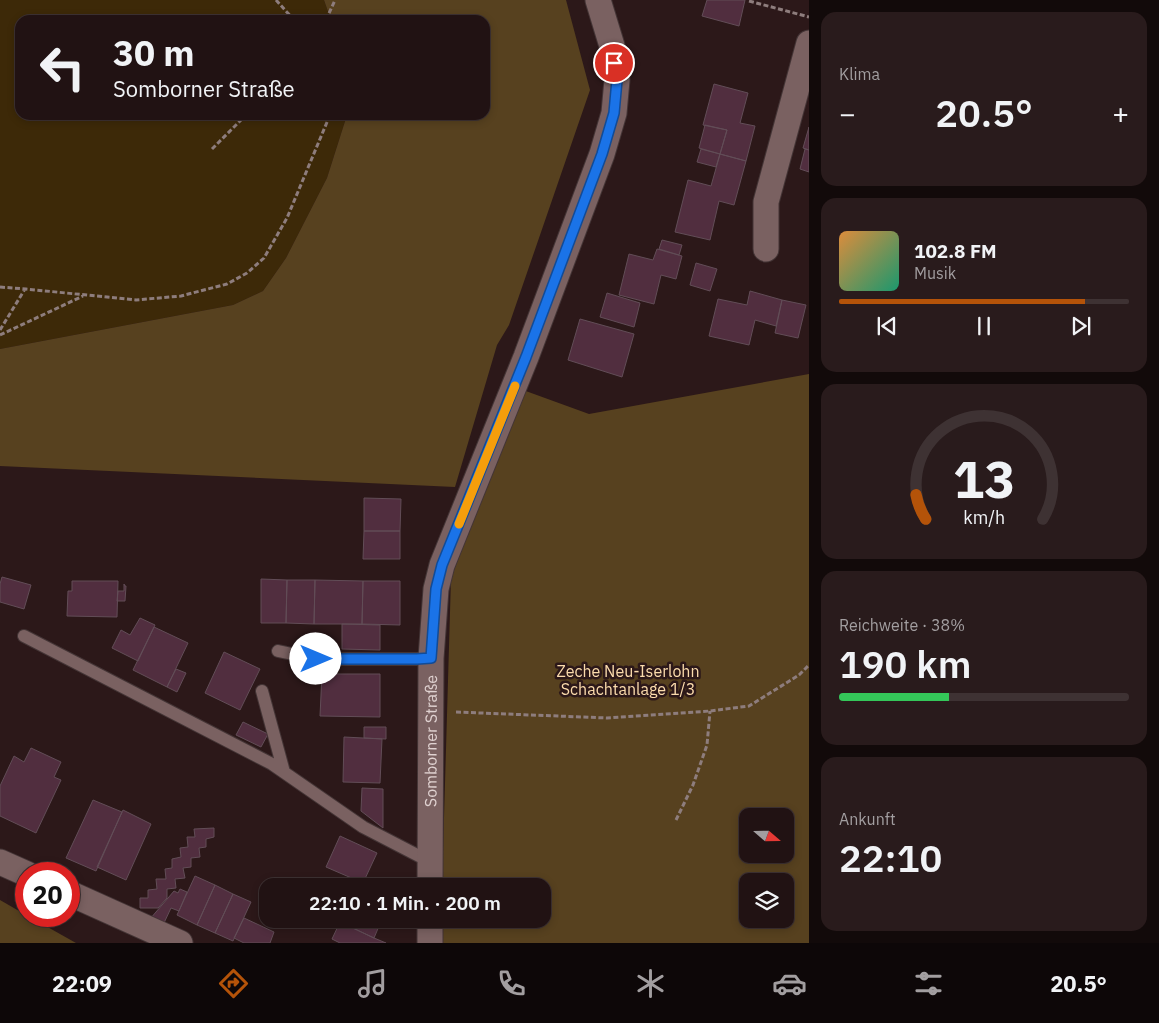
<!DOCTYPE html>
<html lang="de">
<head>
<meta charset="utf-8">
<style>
  :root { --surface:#211213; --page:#291b1c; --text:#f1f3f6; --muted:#a29ea0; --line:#3e3233; --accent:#b45309 }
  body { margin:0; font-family:"IBM Plex Sans",sans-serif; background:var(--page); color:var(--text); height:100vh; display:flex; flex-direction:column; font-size:19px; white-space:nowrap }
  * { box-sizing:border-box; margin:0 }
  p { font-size:16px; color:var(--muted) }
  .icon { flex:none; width:28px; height:28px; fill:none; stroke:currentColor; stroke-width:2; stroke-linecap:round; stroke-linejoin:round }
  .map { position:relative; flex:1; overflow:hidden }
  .panel { display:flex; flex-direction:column; gap:12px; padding:12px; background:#120a0a; width:350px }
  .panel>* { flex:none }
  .top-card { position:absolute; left:15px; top:15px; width:475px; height:105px; border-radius:15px; box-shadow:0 2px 8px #0003,0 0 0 1px var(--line); background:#211213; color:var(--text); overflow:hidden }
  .needle { width:32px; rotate:110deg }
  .controls { position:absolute; left:739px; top:808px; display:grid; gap:10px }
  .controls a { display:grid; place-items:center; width:55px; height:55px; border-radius:10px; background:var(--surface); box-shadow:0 2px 8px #0003,0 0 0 1px var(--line); font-size:25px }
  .speed { position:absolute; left:15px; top:862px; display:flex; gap:10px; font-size:25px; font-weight:700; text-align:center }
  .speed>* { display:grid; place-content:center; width:65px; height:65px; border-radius:50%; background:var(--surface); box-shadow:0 2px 8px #0003,0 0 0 1px var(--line); line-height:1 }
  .speed .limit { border:8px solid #d22; background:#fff; color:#111 }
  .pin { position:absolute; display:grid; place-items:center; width:42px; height:42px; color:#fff; margin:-21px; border:2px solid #fff; border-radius:50%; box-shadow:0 1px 5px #0007 }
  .me { position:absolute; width:55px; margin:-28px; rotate:90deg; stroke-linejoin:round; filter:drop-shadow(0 0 4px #0008) }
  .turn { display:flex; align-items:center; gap:18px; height:105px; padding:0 15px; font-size:22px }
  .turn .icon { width:65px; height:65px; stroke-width:2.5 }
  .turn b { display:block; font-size:35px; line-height:42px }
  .big { font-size:38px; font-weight:600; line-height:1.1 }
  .panel .card { flex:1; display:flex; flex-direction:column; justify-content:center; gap:8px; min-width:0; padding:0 18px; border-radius:15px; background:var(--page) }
  .panel .dial { align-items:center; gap:0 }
  .dial svg { height:130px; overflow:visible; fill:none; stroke:var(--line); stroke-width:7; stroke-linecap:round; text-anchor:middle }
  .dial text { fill:var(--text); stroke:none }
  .song { display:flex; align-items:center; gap:15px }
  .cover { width:60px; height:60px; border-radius:8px; background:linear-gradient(135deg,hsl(30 70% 55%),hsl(160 70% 35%)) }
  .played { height:5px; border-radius:2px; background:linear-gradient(90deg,var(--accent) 85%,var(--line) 85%) }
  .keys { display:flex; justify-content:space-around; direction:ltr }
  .heat { display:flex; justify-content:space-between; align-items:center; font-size:28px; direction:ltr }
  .charge { height:8px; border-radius:4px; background:linear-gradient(90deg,#34c759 38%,var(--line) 0) }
  .trip { position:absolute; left:259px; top:878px; width:292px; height:50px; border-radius:15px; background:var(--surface); box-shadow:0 2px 8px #0003,0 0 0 1px var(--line); font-weight:600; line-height:50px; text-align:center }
  .tab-bar { display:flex; height:80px; justify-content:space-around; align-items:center; background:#0d0708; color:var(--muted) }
  .tab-bar .icon { width:35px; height:35px }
  .tab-bar .current { color:var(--accent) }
  .tab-bar b { font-size:22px; color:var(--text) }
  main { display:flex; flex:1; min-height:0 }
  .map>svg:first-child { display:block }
  .green { fill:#3d2908 }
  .forest { fill:#57411f; fill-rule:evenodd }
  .building { fill:#512e3f; stroke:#624d57 }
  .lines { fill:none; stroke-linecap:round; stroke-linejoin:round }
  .lane-casing { stroke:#443536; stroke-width:14 }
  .street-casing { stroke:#443536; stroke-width:27 }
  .path { stroke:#8e7d7d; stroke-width:3; stroke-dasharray:5 2.5; stroke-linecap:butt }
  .lane { stroke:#7a6161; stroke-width:12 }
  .street { stroke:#7a6161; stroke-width:25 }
  .route-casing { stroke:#114b97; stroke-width:12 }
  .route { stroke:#1a73e8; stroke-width:9 }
  .slow { stroke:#f59e0b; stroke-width:9 }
  .labels { text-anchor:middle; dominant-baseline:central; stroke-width:5; stroke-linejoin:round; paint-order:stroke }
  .park-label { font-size:16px; fill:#fbdbac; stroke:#2c1819 }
  .street-label { font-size:16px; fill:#e0d2d1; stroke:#2c1819 }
</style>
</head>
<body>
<main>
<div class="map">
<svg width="809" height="943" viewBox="0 0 809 943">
  <rect width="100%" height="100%" fill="#2c1819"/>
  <path class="green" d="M0,0H324L331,20H20V115H347L327,178L286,258L263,291L233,305L0,349Z"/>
  <path class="forest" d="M324,0H566L590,90L509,325L497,345L455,487L0,466V349L233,305L263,291L286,258L327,178L347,115H485V20H331Z
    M809,374V943H442V919H542V886H442L451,578L523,390L589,414ZM748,816H785V854H748ZM748,881H785V919H748Z
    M0,900L26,915V916H28L76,943H0Z"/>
  <path class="building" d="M707,0H745L739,26L702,16Z
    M714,84L748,93L740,123L755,126L746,161L720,154L727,130L703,125Z
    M705,125L727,130L720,154L699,148Z
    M809,127V150L803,148Z
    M701,149L720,154L716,167L697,162Z
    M805,149L809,150V172L800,169Z
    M720,154L746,161L734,205L719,201L710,240L675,232L688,180L711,186Z
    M662,240L682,245L679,255L659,249Z
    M657,249L682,256L676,279L661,275L654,304L619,295L629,254L653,260Z
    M696,263L717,269L710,291L690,285Z
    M750,291L782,300L776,326L755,320L749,345L709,336L718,299L747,305Z
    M607,293L640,303L634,327L600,317Z
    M782,300L806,305L798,338L775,333Z
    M580,319L634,334L622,377L568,360Z
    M364,498L401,499L400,531H364Z
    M364,531H400V559H363Z
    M2,577L31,585L24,609L0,602V584Z
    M261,579L287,580L286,623H261Z
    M287,580H315L314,624L286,623Z
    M315,580L363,581L362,624H314Z
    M72,581H118L117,617L67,616L68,591H72Z
    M363,581H400V625L362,624Z
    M124,584L125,586H126L125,601H117L118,591H124Z
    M140,618L155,625L138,661L112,648L121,630L130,635Z
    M342,624L380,625V650L342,649Z
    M154,627L188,643L167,687L133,670Z
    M224,652L260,669L240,710L205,693Z
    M176,669L186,673L177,692L167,687Z
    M322,674H380V717L320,716Z
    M243,722L268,734L261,747L236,735Z
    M364,727H386V739L364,738Z
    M344,737L382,739L380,783L343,782Z
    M31,748L61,762L54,777L61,780L36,833L0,816V786L14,756L24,762Z
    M362,788L383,789V828L361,811Z
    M93,800L122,812L96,871L66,858Z
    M123,810L151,824L126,880L97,867Z
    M214,828V837L206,839V847L199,848L200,857L191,858V867L183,868L185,878L175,879L176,888L167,889V898L158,908H140V898H148V890L157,889L156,879H166L165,869L172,868V859L181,857L180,848L188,847L187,837H195L194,829Z
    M340,836L377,853L363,883L326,867Z
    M195,876L215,885L197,925L177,915Z
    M354,879L363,883L370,886H351Z
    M215,885L233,894L215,933L197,925Z
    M180,889L187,892L179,911L171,908L163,925L150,919L174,891L178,893Z
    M233,894L251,902L233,941L215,933Z
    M244,918L274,932L270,943H244L234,938Z
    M334,919H382L374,938Z
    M340,922L374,938L386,943H340L332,939Z"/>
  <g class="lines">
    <g class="lane-casing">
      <path id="lane" d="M24,636L272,764L363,827L419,856L429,860
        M278,651L316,659H417L431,658
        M262,691L284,772"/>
    </g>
    <g class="street-casing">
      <g id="street">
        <path d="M766,249V202L809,43"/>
        <path d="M0,862L27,874"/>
        <path id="s1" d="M430,886L431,658L436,589L442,565L526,357L602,154L614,113L617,80L612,46L598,0"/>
        <path d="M69,893L180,943"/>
        <path d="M430,919V943"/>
      </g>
    </g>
    <path class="path" d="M276,0L294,20
      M749,1L809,17
      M326,20L335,0
      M212,149L246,115
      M0,287L26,289L136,300L181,296L227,284L247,273L264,258L287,218L330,115
      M0,330L25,289
      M0,335L83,296
      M456,712L607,718L710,711L749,706L799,675L809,665
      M676,820L693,785L707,745L710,711"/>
    <use href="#lane" class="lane"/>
    <use href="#street" class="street"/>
  </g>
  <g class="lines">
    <g class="route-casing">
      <path id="route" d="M316,659H417L431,658L436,589L442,565L526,357L602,154L614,113L617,80L614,63"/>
    </g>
    <use href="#route" class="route"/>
    <path class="slow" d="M459,524L515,386"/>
  </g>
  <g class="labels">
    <g class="park-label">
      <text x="628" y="671">Zeche Neu-Iserlohn<tspan x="628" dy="18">Schachtanlage 1/3</tspan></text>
    </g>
    <g class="street-label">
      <text stroke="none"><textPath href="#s1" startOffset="145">Somborner Straße</textPath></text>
    </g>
  </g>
</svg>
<div class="controls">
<a><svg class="needle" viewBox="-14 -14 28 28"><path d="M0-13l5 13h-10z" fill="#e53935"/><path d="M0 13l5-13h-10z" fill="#a29ea0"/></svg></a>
<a><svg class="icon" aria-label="layers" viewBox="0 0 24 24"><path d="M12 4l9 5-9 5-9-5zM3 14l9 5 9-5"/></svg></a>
</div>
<div class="speed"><div class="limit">20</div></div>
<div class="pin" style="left:614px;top:63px;background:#d93025"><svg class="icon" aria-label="arrive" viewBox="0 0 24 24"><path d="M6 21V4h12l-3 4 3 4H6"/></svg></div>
<svg class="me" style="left:316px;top:659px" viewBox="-20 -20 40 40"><circle r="19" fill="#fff"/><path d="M0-13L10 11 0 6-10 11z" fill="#1a73e8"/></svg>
<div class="trip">22:10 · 1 Min. · 200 m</div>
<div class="top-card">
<div class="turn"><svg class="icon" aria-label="left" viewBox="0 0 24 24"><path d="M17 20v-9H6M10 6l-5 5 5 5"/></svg><div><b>30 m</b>Somborner Straße</div></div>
</div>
</div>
<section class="panel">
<div class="card"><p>Klima</p>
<div class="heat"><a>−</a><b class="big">20.5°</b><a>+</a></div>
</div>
<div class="card">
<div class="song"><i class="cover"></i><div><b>102.8 FM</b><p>Musik</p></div></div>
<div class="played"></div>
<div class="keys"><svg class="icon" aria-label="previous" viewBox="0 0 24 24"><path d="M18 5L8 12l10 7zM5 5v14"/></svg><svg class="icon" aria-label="pause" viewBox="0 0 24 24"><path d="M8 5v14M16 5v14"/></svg><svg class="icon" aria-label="next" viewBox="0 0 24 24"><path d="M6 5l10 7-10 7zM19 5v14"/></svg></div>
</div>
<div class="card dial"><svg viewBox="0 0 100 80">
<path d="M14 69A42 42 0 1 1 86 69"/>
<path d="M14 69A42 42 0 0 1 8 54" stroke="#b45309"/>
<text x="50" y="56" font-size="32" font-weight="700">13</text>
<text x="50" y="72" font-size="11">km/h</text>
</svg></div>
<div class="card"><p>Reichweite · 38%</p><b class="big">190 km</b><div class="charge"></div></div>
<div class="card"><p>Ankunft</p><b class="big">22:10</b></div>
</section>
</main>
<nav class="tab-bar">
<b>22:09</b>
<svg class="icon current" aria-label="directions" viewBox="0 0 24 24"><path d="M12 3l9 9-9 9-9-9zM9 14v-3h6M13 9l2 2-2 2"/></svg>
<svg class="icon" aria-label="music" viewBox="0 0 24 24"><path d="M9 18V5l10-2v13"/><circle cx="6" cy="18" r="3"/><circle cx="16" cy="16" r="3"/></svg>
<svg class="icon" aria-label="phone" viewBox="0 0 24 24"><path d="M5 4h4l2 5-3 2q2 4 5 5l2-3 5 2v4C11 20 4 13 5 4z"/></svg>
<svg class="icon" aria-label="climate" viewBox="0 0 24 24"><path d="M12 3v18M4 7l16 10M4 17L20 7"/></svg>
<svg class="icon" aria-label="car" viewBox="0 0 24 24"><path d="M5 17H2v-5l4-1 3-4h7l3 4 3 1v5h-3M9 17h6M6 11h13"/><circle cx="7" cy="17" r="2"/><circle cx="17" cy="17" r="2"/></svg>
<svg class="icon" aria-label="filters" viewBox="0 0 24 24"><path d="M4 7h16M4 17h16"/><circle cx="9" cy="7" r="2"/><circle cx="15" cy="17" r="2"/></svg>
<b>20.5°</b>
</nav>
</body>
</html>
